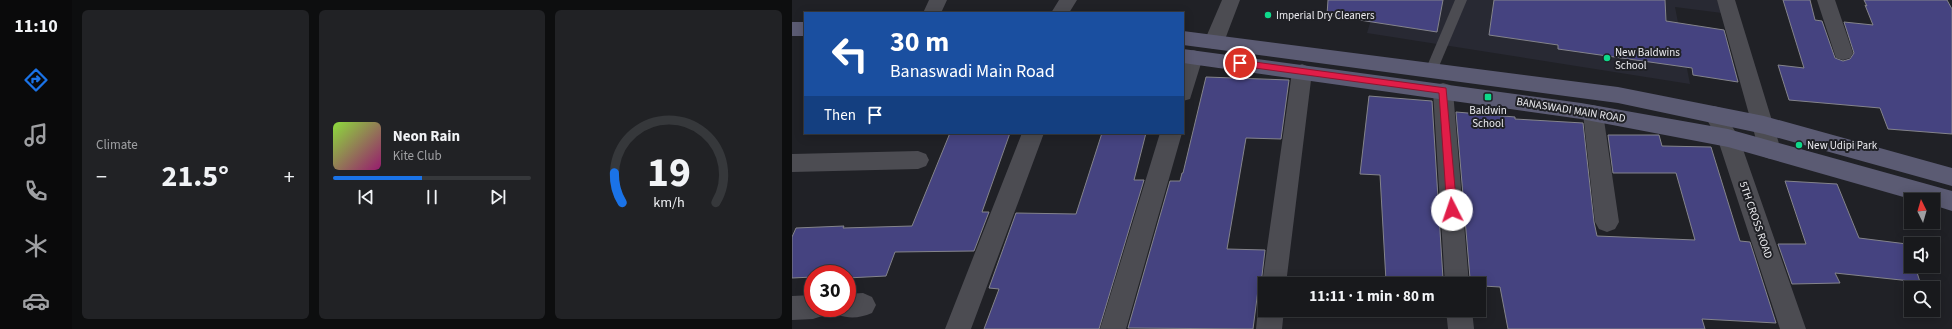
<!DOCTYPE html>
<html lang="en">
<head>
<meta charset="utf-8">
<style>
  :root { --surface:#18191c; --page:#212225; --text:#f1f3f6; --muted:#9fa0a3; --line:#36383b; --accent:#1a73e8 }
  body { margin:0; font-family:"Source Sans 3",sans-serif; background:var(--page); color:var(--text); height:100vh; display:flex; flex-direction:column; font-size:15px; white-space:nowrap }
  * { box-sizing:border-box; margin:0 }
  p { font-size:13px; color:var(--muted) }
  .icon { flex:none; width:22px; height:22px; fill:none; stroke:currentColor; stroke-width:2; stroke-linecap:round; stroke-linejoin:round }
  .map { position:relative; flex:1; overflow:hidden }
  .details { display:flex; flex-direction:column; gap:10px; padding:10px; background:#0d0e0f; width:720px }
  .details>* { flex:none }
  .banner { position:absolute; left:12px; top:12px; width:380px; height:122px; border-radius:0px; box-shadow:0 2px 10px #0003,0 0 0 1px var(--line); background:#1a4fa0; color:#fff; overflow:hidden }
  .needle { width:26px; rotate:355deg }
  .tools { position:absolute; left:1112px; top:193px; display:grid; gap:8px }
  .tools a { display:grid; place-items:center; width:36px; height:36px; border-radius:0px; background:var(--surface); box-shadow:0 2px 10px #0003,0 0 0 1px var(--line); font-size:20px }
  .speed { position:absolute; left:12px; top:265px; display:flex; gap:8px; font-size:20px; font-weight:700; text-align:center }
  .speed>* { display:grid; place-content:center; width:52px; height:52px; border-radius:50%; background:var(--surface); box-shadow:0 2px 10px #0003,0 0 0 1px var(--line); line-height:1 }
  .speed .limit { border:6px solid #d22; background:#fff; color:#111 }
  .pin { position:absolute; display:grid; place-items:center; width:34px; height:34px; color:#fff; margin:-17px; border:2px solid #fff; border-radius:50%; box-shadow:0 1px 4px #0007 }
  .me { position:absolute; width:44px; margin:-22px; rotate:356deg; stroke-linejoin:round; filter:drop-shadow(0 0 3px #0008) }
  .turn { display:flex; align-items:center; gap:14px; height:84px; padding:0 20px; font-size:18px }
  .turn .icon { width:52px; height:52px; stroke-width:2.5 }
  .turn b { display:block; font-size:28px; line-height:34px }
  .then { display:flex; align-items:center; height:38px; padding:0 20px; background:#0003; gap:8px; font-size:15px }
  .big { font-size:30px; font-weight:700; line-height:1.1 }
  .details .widget { flex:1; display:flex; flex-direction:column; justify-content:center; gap:6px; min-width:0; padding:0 14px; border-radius:6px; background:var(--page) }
  .details .dial { align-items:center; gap:0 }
  .dial svg { height:104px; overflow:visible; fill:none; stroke:var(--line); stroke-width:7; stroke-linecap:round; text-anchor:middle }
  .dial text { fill:var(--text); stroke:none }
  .song { display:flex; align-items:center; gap:12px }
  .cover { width:48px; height:48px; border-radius:6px; background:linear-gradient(135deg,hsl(90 70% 55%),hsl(320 70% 35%)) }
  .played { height:4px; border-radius:2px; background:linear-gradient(90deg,var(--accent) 45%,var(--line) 45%) }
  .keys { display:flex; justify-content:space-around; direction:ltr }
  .heat { display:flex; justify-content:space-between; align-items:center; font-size:22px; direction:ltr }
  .details .tiles { flex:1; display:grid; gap:10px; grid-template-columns:repeat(3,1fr) }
  .trip { position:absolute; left:466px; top:277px; width:228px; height:40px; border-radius:0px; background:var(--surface); box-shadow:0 2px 10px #0003,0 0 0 1px var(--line); font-weight:700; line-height:40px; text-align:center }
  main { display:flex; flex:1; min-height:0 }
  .tabs { display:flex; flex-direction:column; width:72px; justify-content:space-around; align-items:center; background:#0a0a0b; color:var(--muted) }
  .tabs .icon { width:28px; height:28px }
  .tabs .selected { color:var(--accent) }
  .tabs b { font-size:18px; color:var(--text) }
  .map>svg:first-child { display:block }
  .built { fill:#282933 }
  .building { fill:#454380; stroke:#84848b }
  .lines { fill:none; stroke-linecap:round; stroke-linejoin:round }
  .lane { fill:#4c4c52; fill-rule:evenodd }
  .street { fill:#4c4c52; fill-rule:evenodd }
  .secondary { fill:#5b5b73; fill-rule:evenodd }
  .route { fill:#e11d48; stroke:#92132f }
  .poi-dot { fill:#0ed98a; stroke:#202126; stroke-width:1.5 }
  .labels { text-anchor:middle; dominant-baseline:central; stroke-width:4; stroke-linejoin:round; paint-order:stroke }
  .poi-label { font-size:11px; fill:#ececf0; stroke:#202126; text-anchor:start }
  .street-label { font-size:11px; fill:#ececf0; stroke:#202126 }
</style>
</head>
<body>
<main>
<nav class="tabs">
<b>11:10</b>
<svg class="icon selected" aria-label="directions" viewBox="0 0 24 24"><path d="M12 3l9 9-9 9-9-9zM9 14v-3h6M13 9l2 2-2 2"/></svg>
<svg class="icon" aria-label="music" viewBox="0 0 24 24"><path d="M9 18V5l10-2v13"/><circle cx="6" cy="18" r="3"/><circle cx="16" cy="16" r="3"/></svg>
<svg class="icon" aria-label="phone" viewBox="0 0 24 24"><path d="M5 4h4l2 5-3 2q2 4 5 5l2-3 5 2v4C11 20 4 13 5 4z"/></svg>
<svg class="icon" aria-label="climate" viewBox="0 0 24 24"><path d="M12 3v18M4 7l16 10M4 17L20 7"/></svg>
<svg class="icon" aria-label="car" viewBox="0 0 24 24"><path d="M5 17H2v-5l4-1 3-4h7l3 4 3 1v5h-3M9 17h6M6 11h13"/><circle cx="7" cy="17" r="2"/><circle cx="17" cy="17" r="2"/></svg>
</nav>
<section class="details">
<div class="tiles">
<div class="widget"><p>Climate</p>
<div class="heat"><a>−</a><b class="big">21.5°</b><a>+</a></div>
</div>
<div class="widget">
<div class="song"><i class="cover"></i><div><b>Neon Rain</b><p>Kite Club</p></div></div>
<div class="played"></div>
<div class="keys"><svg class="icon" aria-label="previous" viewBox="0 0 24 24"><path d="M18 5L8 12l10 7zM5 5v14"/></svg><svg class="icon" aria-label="pause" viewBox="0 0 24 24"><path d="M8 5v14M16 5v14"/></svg><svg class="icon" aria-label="next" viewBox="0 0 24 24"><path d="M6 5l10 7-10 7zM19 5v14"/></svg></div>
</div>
<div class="widget dial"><svg viewBox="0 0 100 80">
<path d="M14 69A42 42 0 1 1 86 69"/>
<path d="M14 69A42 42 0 0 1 8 46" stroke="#1a73e8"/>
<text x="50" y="56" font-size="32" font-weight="700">19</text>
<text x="50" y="72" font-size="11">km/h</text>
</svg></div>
</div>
</section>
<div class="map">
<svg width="1160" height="329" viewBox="0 0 1160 329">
  <rect width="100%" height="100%" fill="#202126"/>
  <path class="built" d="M585,0H925L930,13L883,7L898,84L575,33Z"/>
  <path class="building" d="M536,0H651L645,32L535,15Z
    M702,0H873L874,21L932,30L946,82L901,75L900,68L766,49V45L697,35Z
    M991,0H1018L1023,20L1030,21L1043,58L1051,61L1058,59L1062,53L1052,22L1081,25L1073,5L1075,6L1072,0H1155L1160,9V134L1096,129L1088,108L997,100L986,65L1012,68Z
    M414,77L497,80L489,139L454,138L435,249L473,250L469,284L471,290H466L461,329L336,328L378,181H388L390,173H391Z
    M577,96L640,101L651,279L594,281L588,175L568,174Z
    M664,112L723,117V119L791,123L802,222L805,236L903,240L884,173H821L816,135H867L870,146L919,147L948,241L958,242L984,323L910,319L913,329H716L708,287L691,286V277L678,278Z
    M158,133H218L190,212H197L182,251L103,252L94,276L55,278V274H21V277L0,278V237L4,228L52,226L51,228L120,226Z
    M310,133H354L342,180H352L307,329H192L207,289L197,288L224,213L284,214Z
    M993,181L1045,184L1067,238L1115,244L1119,256V266H1123L1128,282L1043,273L1048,283L1000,284L986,244H1014Z"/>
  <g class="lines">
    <path class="lane" d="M663,0H675L645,71L643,74L639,76L635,74L633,71Z"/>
    <path class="street" d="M137,0H155L149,13H131Z
      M267,0H285L277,13H259Z
      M430,0H448L432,42L429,47L422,49L415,47L412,42Z
      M925,0H943L989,150L986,156L978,159L970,156L967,150Z
      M1025,0H1043L1061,53L1058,58L1051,60L1044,58Z
      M401,50L408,52L411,57L398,99L391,101V58L394,52Z
      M510,64L517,67L520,72L494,284H473V292L470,284L500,72L503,67Z
      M651,83L658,85L661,91L677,284H653L641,91L644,85Z
      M801,105L808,107L811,113L827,222L823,229L815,232L807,229L803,222L791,113L794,107Z
      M922,106L929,108L947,138L1014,329H988L926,140L912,114L915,108Z
      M230,133H252L179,329H153Z
      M368,133H390L334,329H308Z
      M126,151L134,154L137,160L134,166L126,169L0,172V154Z
      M71,293L80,297L84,305L80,313C68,318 58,319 46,315L43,308H55V294Z
      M21,295V308H33L30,316L21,319L0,320V296Z
      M473,300V310H492L490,329H464L466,310L470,301Z
      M654,310H680L682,329H656Z"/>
    <path class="secondary" d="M0,22H13V36H0Z
      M391,31L826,87L972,116L1160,168V186L972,134L826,103L391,45Z
      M391,49L789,103L936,129L1160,191V211L1141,205V200H1122L936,147L789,119L391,63Z"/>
  </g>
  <path class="route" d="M448,60L654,88L665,210L663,213H656L655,210L647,93L448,66L444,63Z"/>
  <g class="poi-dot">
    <circle cx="476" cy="15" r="4"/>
    <circle cx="815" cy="58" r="4"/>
    <rect x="692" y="93" width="8" height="8" rx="2"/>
    <circle cx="1007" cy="145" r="4"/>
  </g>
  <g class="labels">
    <g class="poi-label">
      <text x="484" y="15">Imperial Dry Cleaners</text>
      <text x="823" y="52">New Baldwins<tspan x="823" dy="13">School</tspan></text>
      <text x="696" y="110" text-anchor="middle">Baldwin<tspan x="696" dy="13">School</tspan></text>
      <text x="1015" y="145">New Udipi Park</text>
    </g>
    <g class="street-label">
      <text transform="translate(779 110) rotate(9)">BANASWADI MAIN ROAD</text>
      <text transform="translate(964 220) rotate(71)">5TH CROSS ROAD</text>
    </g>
  </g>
</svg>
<div class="tools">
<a><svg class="needle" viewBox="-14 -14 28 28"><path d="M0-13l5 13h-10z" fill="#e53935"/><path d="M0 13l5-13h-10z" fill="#9fa0a3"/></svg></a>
<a><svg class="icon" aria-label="sound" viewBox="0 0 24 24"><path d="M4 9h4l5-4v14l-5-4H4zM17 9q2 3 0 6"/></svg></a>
<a><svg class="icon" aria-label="search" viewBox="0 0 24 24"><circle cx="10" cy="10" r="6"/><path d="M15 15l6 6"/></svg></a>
</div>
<div class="speed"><div class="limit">30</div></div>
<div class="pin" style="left:448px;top:63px;background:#d93025"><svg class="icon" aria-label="arrive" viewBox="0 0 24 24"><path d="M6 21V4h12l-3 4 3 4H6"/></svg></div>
<svg class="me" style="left:660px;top:210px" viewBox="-20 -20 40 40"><circle r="19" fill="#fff"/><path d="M0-13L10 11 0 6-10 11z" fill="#e11d48"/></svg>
<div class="trip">11:11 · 1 min · 80 m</div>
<div class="banner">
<div class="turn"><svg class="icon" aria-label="left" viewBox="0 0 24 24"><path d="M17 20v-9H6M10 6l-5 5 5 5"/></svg><div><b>30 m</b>Banaswadi Main Road</div></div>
<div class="then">Then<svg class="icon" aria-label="arrive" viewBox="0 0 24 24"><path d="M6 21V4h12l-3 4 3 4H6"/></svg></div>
</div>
</div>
</main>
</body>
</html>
